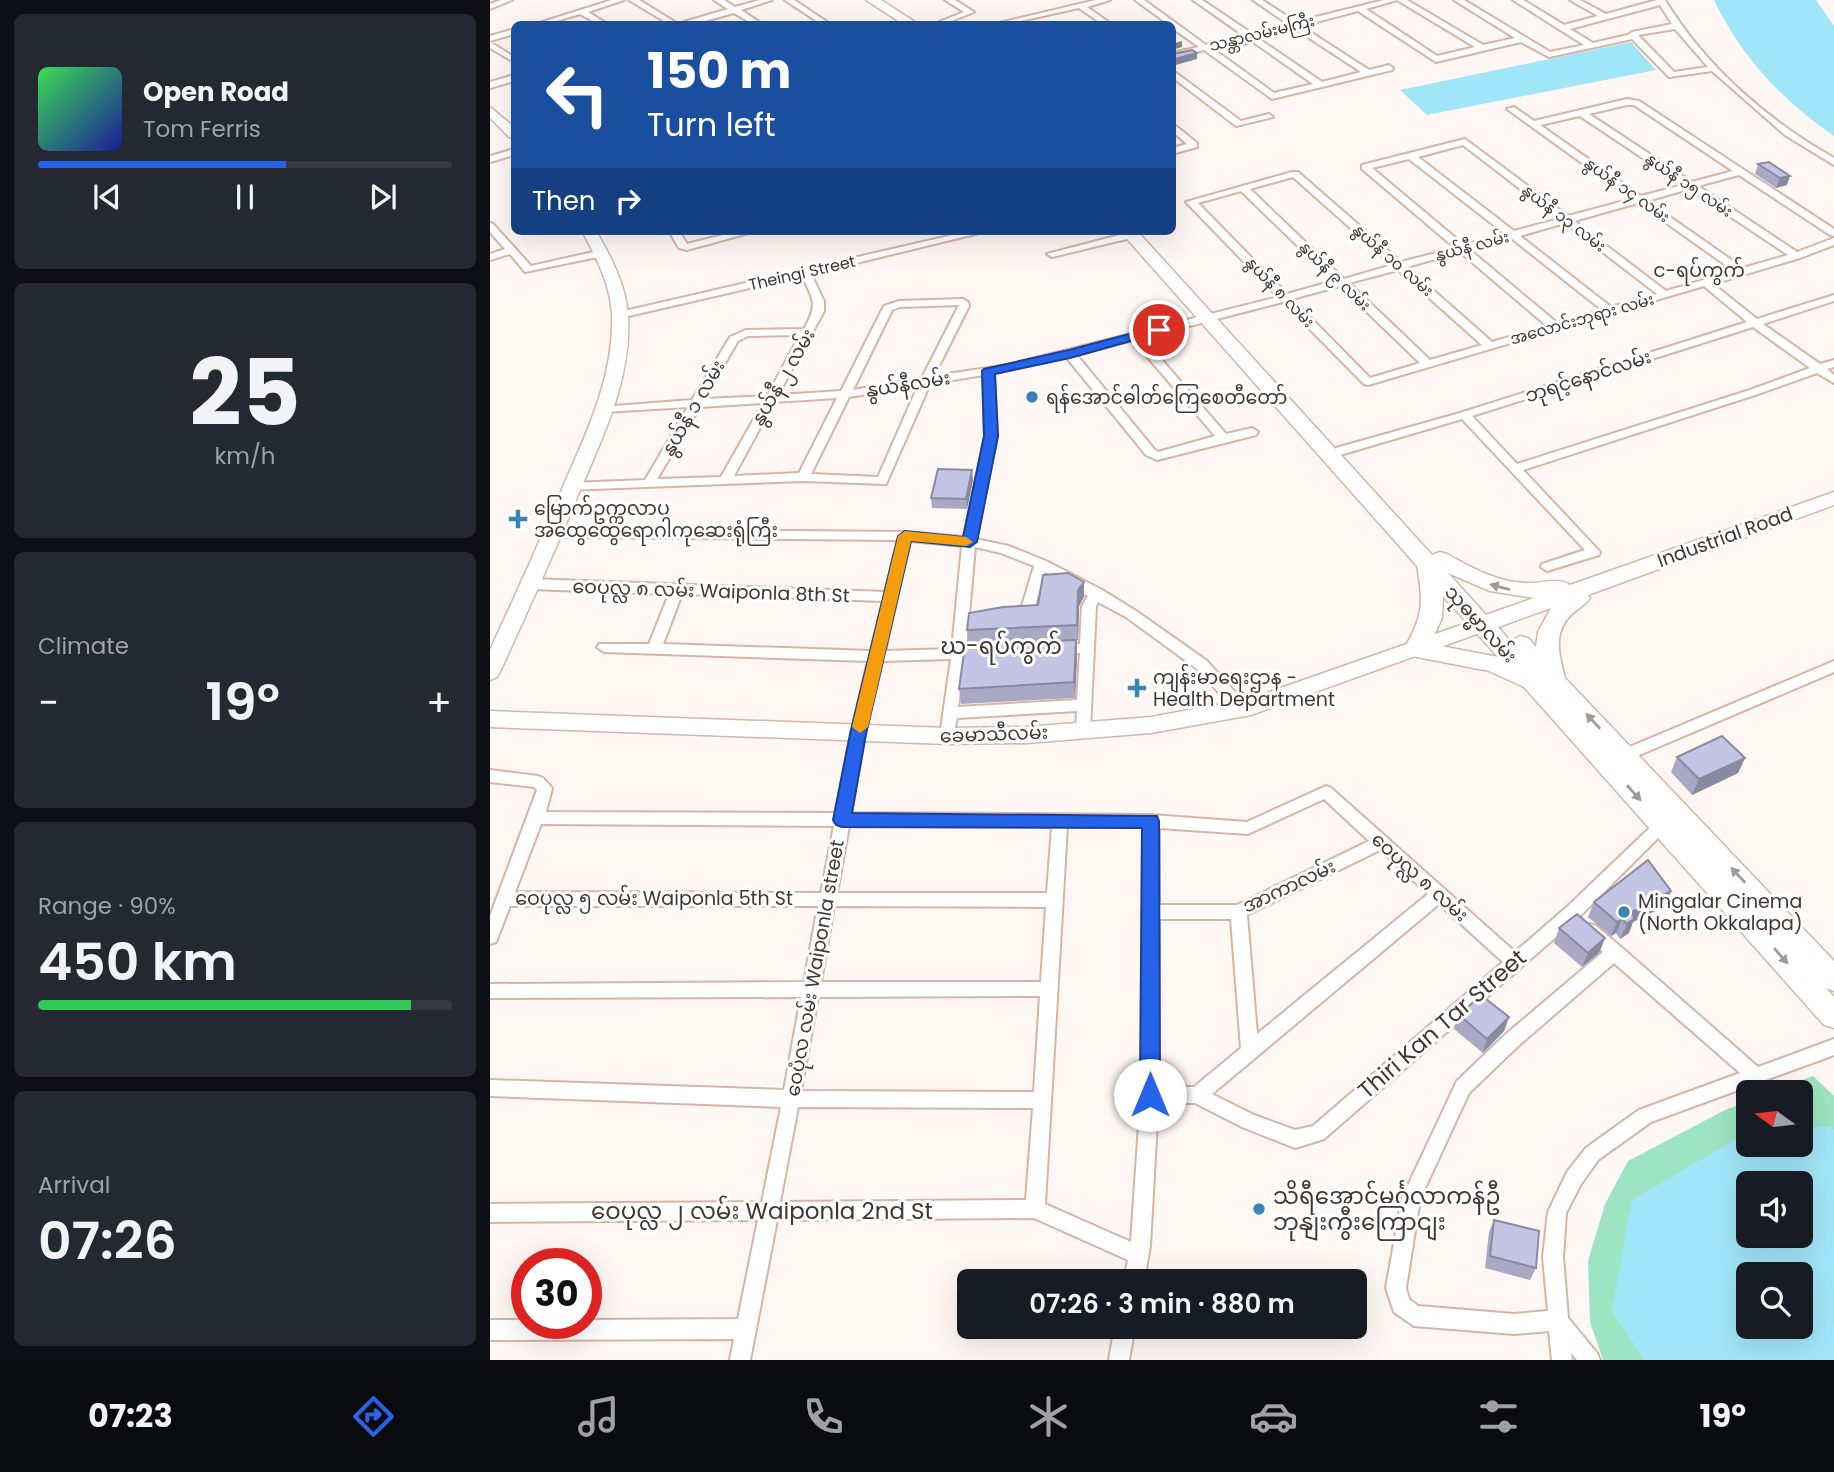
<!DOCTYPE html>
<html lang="en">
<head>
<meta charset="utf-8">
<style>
  :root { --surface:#171b24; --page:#242831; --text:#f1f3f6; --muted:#9ea1a6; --line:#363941; --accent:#2563eb }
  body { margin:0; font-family:Poppins,"Noto Sans Myanmar",sans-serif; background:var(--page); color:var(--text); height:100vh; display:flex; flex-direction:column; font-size:26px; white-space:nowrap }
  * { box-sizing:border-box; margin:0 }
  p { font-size:23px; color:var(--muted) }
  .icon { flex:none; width:38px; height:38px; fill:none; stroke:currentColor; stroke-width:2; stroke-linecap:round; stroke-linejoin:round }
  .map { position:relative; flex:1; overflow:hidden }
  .details { display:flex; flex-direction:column; gap:14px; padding:14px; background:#0d0f14; width:490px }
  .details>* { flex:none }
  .hud { position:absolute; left:21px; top:21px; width:665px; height:214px; border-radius:10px; box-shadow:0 7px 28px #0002; background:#1a4fa0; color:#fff; overflow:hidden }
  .needle { width:46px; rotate:285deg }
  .buttons { position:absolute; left:1246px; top:1080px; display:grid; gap:14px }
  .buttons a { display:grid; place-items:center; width:77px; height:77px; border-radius:10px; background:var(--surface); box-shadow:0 7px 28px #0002; font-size:35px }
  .speed { position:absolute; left:21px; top:1248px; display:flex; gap:14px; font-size:35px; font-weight:700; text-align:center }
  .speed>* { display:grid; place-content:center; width:91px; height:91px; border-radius:50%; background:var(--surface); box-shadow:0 7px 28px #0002; line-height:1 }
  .speed .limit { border:10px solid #d22; background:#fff; color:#111 }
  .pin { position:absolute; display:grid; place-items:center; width:60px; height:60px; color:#fff; margin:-30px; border:4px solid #fff; border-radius:50%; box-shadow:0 2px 7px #0007 }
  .me { position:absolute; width:77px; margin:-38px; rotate:0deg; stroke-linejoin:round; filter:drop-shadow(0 0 5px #0008) }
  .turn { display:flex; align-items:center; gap:24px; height:147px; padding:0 21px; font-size:32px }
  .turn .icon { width:91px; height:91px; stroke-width:2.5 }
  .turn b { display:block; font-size:49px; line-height:60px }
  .then { display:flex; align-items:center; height:66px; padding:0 21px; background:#0003; gap:14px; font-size:26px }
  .big { font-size:52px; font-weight:600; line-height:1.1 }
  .details .widget { flex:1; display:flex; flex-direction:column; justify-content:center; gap:10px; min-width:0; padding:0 24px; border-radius:10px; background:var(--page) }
  .details .dial { align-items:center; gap:0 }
  .dial b { font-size:91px; line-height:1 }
  .song { display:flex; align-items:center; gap:21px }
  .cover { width:84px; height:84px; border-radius:10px; background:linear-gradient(135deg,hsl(130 70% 55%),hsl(240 70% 35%)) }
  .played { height:7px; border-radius:4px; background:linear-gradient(90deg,var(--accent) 60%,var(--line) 60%) }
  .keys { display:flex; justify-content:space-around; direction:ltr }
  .heat { display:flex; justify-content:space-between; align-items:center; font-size:38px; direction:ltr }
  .charge { height:10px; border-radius:5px; background:linear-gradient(90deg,#34c759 90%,var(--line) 0) }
  .trip { position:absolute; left:467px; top:1269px; width:410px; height:70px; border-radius:10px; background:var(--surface); box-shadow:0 7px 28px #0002; font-weight:600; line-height:70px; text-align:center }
  .tabs { display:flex; height:112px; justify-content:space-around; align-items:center; background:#090b0e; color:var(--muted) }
  .tabs .icon { width:49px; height:49px }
  .tabs .current { color:var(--accent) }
  .tabs b { font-size:32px; color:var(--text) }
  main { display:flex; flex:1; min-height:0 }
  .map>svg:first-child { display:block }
  .green { fill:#9de5c2; fill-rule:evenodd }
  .water { fill:#a1e6f8; fill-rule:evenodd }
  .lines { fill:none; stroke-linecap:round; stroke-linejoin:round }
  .street-casing { stroke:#d7b5a6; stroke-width:4 }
  .secondary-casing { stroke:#d7b5a6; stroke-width:3 }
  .primary-casing { stroke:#d7b5a6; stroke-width:3 }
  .street { fill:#fff; fill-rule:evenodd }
  .secondary { fill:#fff; fill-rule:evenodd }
  .primary { fill:#fff; fill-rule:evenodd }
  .wall { fill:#a9a9c5 }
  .shaded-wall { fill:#898aa0 }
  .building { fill:#c4c5e5; stroke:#898aa0; stroke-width:2 }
  .oneway { fill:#a19a97 }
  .route { fill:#2563eb; stroke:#184099; stroke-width:2 }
  .slow { fill:#f59e0b }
  .poi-dot { fill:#3784b7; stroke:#fff; stroke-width:2.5 }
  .labels { text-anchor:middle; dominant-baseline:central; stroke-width:6; stroke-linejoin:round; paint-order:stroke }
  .far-street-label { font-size:16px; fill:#43352f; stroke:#fff }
  .far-quarter-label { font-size:19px; fill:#43352f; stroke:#fff }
  .street-label { font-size:19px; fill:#43352f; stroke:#fff }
  .poi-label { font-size:19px; fill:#43352f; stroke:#fff; text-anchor:start }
  .quarter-label { font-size:23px; fill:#43352f; stroke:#fff }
  .near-street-label { font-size:23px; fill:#43352f; stroke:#fff }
  .near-poi-label { font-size:23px; fill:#43352f; stroke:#fff; text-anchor:start }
</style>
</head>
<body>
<main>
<section class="details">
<div class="widget">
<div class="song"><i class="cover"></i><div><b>Open Road</b><p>Tom Ferris</p></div></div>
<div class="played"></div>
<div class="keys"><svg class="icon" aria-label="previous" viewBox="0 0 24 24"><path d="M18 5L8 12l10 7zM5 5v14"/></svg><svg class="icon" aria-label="pause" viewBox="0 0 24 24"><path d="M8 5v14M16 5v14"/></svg><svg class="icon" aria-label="next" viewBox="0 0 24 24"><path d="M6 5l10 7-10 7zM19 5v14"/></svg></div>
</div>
<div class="widget dial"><b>25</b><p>km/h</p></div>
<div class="widget"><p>Climate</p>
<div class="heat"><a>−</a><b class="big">19°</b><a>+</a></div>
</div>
<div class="widget"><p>Range · 90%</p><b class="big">450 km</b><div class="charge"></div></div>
<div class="widget"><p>Arrival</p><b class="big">07:26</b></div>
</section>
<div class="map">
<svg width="1344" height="1360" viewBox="0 0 1344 1360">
  <rect width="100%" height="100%" fill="#fff7f4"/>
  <path class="green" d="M1323,1076L1344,1096V1360H1113L1100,1322L1098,1261L1115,1204L1138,1161L1233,1111L1258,1101V1144H1311V1092H1282ZM1258,1183H1311V1236H1258ZM1258,1274H1311V1326H1258Z"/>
  <path class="water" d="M1224,0H1326L1344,26V136C1292,101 1251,56 1224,0Z
    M1141,42L1166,70L937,115L910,90Z
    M1311,1127H1340L1344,1130V1360H1154L1122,1311L1142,1200L1258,1132V1144H1311ZM1258,1183H1311V1236H1258ZM1258,1274H1311V1326H1258Z"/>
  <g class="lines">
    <g class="street-casing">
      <path id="street" d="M11,0H22L0,9V4Z
        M122,0H134L98,12L117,24H108L90,14L57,24H46Z
        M139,0H149L188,24H179Z
        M224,0H234L245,7L270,0H282L251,10L272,24H263L244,13L204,24H193L194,22L238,9Z
        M295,0H304L340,24H331Z
        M455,0H465L484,12L454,24H444L474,12Z
        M606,0H620L597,7L621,24H612L589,8L517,24H505Z
        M645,0H654L716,45L753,35L703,0H712L761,33L798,24L763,0H772L806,22L894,0H907L876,9L947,56L985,47L907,0H917L993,45L1025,38L964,0H974L1060,52L1094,45L1023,0H1033L1074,25L1108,16L1080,0H1090L1116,14L1167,0H1175C1215,66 1277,120 1344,158V165L1295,135L1222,71L1179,77L1142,39L1059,57L1031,42L946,62L868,11L811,26L879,70L899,65L903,68L902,70L782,99L714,50L682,58V53L709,47L682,28V24H678ZM1170,5L1182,24L1142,32L1138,35L1103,43L1080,29ZM804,28L871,72L832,82L766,37ZM1185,29L1218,67L1184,72L1148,35ZM759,39L823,84L784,93L722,48Z
        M21,30H24V34L0,41V36Z
        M0,42L24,57V62L0,48Z
        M682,70L751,121L779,114L783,117L746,126L682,77Z
        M24,75V81L0,88V82Z
        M1137,99L1149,101L1344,229V236L1340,235L1249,175L1208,186L1307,252L1344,238V245L1310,258L1223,284L1267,319L1344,295V301L1273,324L1330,364L1344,360V367L1337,369L1344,375V383L1327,373L1268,394L1033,470L1110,552L1109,555L1057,571L1051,567L1052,564L1095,550L972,419L850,455L844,451L846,448L970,413L1257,322L1214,286L878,385L874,384L793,302L653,338L736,434L762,428L768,432L766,435L667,460L656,455L576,357L504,373L507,437L486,539L519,546L556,561L612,590L646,611L717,661L760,709L758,713H748L707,669L636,617L608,602L606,606L600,730L598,734H588L586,730L587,711L467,718L462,740H452L450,736L461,659L392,661L375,734L361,813L661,815L757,822L836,786L841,788L1025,952L1078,906L1167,821L1172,819L1177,821L1180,825L1177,829L1090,916L834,1139L805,1148L752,1127L705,1103H668L660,1246L654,1281H634L638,1260L544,1218L287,1220L260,1360H240L244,1339L0,1340V1320H37V1323H96V1320L248,1319L268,1220L0,1222V1204L272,1202L291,1107L0,1096V1080L294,1090L311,997L0,998V984L314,982L328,906H20L6,942L0,944V916L47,790L44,787L0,782V770L48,776L53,778L62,788L56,812L346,813L361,734L378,661L114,652L107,647L109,644H159L179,594L40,589L33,584L40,579L395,592L408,540L62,537L56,533L62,529L415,532L474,537L495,437L493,375L440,384L396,484L313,481L78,490L76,487L78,484L82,483L155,480L198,407L115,412L111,411V407L202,400L240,337L256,330L314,329C328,304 324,301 312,276L130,318L126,317V313L480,231H498L321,274L334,301V311L288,395L351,391L394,306L409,301L473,299L478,302L479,306L444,376L517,365L788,297L696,202L802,172H808L911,262L965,248L872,169V165L975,139L1078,216L1142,199L1017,109L1024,107L1044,121ZM1137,105H1144L1243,171L1202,182L1099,114ZM1090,116L1193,185L1151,196L1050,125ZM973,145L1069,219L1024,231L928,157ZM919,159L1015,234L974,245L882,168ZM803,177L902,265L854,279L760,189ZM1199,189L1298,255L1253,268L1157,201ZM751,191L844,281L797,294L708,203ZM1148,203L1244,271L1176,291L1084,221ZM1075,223L1167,294L1121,307L1030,236ZM1021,238L1112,310L1067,323L980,250ZM970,252L1057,326L1002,342L917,267ZM908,270L992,345L940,360L859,283ZM850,286L930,363L880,378L802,299ZM469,305L432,378L363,390L402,310L410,307ZM1263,327L1320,368L1260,390L1027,464L982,416ZM310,335L277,396L214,399L248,341L258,336ZM643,340L725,436L668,452L664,449L586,354ZM428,386L388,477L321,474L359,397ZM347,398L309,473L244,476L284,402ZM273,403L231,477L167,479L210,407ZM420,541L472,546L462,649L395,651ZM485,547L511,553L544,566L532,606L521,610L519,613L521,616L526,618L543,612L555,572L598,596L592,606L590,644L571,645L564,650L571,655L590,653L587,700L468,707L475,658H491L498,653L491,648H476ZM192,594L393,601L381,651L173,644ZM834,799L879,841L747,905H669V828L758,834ZM51,824L344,826L331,893L25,892ZM359,826L562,827L557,893H347ZM577,827H653L651,1095L641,1242L555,1204ZM890,850L938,894L767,1034L757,915ZM949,904L1013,962L823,1126L805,1130L764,1115L722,1094ZM344,906L556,907L551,982H331ZM669,919H741L751,1048L704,1087H669ZM550,996L544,1092L311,1091L328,997ZM308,1107L543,1108L536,1200L290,1202Z
        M682,123L707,143V147L682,154V148L697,144L682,131Z
        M24,149V155L0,162V156Z
        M0,223L3,224L41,266L112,250L117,253L112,256L35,272L20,254L0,260V254L15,249L0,232Z
        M179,231H189L197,244L249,231H266L197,250L189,248Z
        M641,232L646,235L645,237L562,257L557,254Z
        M1344,661V672L1140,759H1130L1128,755L1130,751Z
        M1100,924L1106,926L1131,947L1268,1067L1344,1039V1055L1161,1122L1108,1160L1091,1184L1076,1213L1073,1257L1078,1318L1107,1353L1110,1360H1087L1081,1353L1082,1360H1062L1059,1331L1024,1334L924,1326L904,1312L896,1288L912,1198L967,1081L1015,1035L1113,952L1092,931L1094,926ZM1124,963L1250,1073L1149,1110L1096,1148L1077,1172L1058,1212L1053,1257L1058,1311L1024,1314L928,1306L919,1299L916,1288L930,1199L979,1093L1027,1047Z
        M625,1326H645L639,1360H619Z"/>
    </g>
    <g class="secondary-casing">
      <path id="secondary" d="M0,107L24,127V138L19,137L0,118Z
        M92,231H106C121,257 136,285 138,316C142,381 110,442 86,500C62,558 36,615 10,672L7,677L0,680V650C25,596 49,543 72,489C96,434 124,377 122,316C121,285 106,257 92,231Z
        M991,618L998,620L1001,625L998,630L761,715L661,733L536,743L457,744L0,727V711L457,728L536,727L661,717L759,699Z"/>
    </g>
    <g class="primary-casing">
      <path id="primary" d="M376,0H391L428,24H413Z
        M630,231H647L942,555L950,552L957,554C982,568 1007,582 1036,583C1050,584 1069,577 1080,585L1344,492V505L1098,595L1100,598C1095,605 1089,608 1083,613C1062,631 1069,655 1075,678L1344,961V991L1336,988L1344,997V1028L1334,1025L1034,687L999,671L917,655L914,649C933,616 934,603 927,566ZM958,573L1000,591L1044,598L996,615ZM953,596L1008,657L940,644L952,618ZM1061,608L1048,632L1046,647L1038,638L1030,636L1020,641L1008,627Z"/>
    </g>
    <use href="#street" class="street"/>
    <use href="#secondary" class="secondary"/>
    <use href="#primary" class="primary"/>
  </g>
  <path class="wall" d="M1279,162L1297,185L1286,188L1265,174L1268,164Z
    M483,480L477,509L442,508L441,498Z
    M594,597L589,606L588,640L586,641L587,656L585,698L471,704L469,689L479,645L477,630L548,605Z
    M1187,757L1255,758L1248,773L1202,795L1181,772Z
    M1104,902L1175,906L1143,922L1139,933L1130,939L1126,933L1121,936L1098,917Z
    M1069,928L1115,938L1109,953L1092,967L1064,943Z
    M969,1015L1019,1017L1014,1031L993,1053L964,1029Z
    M1004,1220L1046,1268L1040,1280L995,1268L999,1232Z"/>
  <path class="shaded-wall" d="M758,40V45L734,50V46Z
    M692,41V47L682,50V44Z
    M707,53V59L682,66L683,60Z
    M1300,176L1297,185L1286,188L1290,178Z
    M482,470L483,480L477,509L476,499Z
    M594,582V597L589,606L588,640L587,625L588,590Z
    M586,640L587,656L585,698L584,682Z
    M1255,758L1248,773L1202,795L1209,779Z
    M1181,891L1175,906L1143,922L1139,933L1130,939L1137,924L1140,913Z
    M1132,919L1126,933L1121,936L1127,922Z
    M1115,938L1109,953L1092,967L1098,953Z
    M1019,1017L1014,1031L993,1053L997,1039Z"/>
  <path class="building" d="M755,38L758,40L734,46L731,44Z
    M702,50L707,53L682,60V54Z
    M1279,162L1300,176L1290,178L1268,164Z
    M448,469L482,470L476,499L441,498Z
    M578,573L594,582L588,590L587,625L477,630L479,613L513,607L548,605L553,575Z
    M586,640L584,682L469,689L475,645Z
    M1232,736L1255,758L1209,779L1187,757Z
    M1158,860L1181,891L1140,913L1145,918L1137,924L1132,919L1127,922L1104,902Z
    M1087,914L1115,938L1098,953L1069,928Z
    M991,995L1019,1017L997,1039L969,1015Z
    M1004,1220L1049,1231L1046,1268L1000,1256Z"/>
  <defs><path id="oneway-solid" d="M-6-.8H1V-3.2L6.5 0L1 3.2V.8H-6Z" transform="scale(1.75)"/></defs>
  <g class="oneway">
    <use href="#oneway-solid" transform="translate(1010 587) rotate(-165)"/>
    <use href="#oneway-solid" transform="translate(1103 721) rotate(-133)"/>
    <use href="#oneway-solid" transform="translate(1144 793) rotate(48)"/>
    <use href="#oneway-solid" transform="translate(1248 875) rotate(-133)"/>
    <use href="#oneway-solid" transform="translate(1291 956) rotate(49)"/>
  </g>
  <path class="route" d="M669,326L675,330L673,332L580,358L505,374L508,436L487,542L480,547L421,541L376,734L362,813L667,816L669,821L670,1095L667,1102L660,1104L653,1102L650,1095L652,828L352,827L346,825L343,820L360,734L408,536L415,531L473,537L494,436L492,371L494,369L579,350Z"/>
  <path class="slow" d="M415,531L476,537L483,542L476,546L421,541L378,727L370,733L362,727L408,536Z"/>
  <g class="poi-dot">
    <circle cx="542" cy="397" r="7"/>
    <path d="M24.5 508.5h7v7h7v7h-7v7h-7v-7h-7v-7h7z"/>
    <path d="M643.5 677.5h7v7h7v7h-7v7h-7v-7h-7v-7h7z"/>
    <circle cx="1134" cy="912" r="7"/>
    <circle cx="769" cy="1209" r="7"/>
  </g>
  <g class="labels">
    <g class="far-street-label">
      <text transform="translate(772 33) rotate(-14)">သန္တာလမ်းမကြီး</text>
      <text transform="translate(1199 185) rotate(34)">နွယ်နီ ၁၅ လမ်း</text>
      <text transform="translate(1137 190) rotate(35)">နွယ်နီ ၁၄ လမ်း</text>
      <text transform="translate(1074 218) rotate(37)">နွယ်နီ ၁၃ လမ်း</text>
      <text transform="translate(982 246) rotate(-15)">နွယ်နီ လမ်း</text>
      <text transform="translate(903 260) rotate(41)">နွယ်နီ ၁၀ လမ်း</text>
      <text transform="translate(312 273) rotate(-13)">Theingi Street</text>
      <text transform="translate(845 276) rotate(44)">နွယ်နီ ၉ လမ်း</text>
      <text transform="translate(790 292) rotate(46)">နွယ်နီ ၈ လမ်း</text>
      <text transform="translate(1092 319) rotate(-16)">အလောင်းဘုရား လမ်း</text>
    </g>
    <g class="far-quarter-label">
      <text x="1209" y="270">င-ရပ်ကွက်</text>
    </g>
    <g class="street-label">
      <text transform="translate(1098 376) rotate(-18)">ဘုရင့်နောင်လမ်း</text>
      <text transform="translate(293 377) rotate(-60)">နွယ်နီ ၂ လမ်း</text>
      <text transform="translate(418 384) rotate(-9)">နွယ်နီလမ်း</text>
      <text transform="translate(203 408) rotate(-60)">နွယ်နီ ၁ လမ်း</text>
      <text transform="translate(1235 537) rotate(-20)">Industrial Road</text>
      <text transform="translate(221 591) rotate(2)">ဝေပုလ္လ ၈ လမ်း Waiponla 8th St</text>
      <text transform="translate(991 624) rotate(48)">သုဓမ္မာလမ်း</text>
      <text transform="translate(504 734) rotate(-2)">ခေမာသီလမ်း</text>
      <text transform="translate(930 877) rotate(42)">ဝေပုလ္လ ၈ လမ်း</text>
      <text transform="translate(799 886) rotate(-25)">အာကာလမ်း</text>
      <text x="164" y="898">ဝေပုလ္လ ၅ လမ်း Waiponla 5th St</text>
      <text transform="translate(325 968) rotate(-80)">ဝေပုံလ လမ်း Waiponla street</text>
    </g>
    <g class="poi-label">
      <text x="556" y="397">ရန်အောင်ဓါတ်ကြေစေတီတော်</text>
      <text x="44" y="508">မြောက်ဥက္ကလာပ<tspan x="44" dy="22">အထွေထွေရောဂါကုဆေးရုံကြီး</tspan></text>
      <text x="663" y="677">ကျန်းမာရေးဌာန -<tspan x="663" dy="22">Health Department</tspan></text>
      <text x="1148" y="901">Mingalar Cinema<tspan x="1148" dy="22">(North Okkalapa)</tspan></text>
    </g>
    <g class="quarter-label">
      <text x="511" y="646">ဃ-ရပ်ကွက်</text>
    </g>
    <g class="near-street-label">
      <text transform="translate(952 1024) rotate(-41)">Thiri Kan Tar Street</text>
      <text x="272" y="1211">ဝေပုလ္လ ၂ လမ်း Waiponla 2nd St</text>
    </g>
    <g class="near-poi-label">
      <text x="783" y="1196">သိရီအောင်မင်္ဂလာကန်ဦ<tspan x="783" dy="26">ဘုနျးကွီးကြောငျး</tspan></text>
    </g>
  </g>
</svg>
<div class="buttons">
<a><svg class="needle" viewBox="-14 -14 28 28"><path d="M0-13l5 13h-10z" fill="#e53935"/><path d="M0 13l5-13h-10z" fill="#9ea1a6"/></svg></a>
<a><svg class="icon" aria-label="sound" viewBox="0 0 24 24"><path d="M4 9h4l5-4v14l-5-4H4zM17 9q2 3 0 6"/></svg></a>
<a><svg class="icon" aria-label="search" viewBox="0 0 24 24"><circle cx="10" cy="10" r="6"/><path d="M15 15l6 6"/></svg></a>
</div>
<div class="speed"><div class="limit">30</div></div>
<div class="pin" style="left:669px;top:330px;background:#d93025"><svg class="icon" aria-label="arrive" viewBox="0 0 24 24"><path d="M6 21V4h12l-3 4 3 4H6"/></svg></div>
<svg class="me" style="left:660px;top:1095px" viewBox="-20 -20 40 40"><circle r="19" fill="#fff"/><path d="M0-13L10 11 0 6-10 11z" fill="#2563eb"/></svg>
<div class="trip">07:26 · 3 min · 880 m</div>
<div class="hud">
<div class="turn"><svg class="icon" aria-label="left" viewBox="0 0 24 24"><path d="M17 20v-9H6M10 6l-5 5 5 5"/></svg><div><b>150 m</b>Turn left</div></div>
<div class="then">Then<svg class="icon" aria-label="right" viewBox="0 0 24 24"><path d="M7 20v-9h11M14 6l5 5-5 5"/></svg></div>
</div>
</div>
</main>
<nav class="tabs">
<b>07:23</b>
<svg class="icon current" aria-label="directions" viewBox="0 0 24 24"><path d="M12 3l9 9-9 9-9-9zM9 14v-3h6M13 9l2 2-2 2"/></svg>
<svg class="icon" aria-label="music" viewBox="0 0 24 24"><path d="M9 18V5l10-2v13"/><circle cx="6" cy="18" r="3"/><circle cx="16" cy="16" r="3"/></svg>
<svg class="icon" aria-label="phone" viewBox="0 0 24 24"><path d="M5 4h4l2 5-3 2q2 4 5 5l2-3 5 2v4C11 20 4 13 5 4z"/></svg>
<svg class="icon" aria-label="climate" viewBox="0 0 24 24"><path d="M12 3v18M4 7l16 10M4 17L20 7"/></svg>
<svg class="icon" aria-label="car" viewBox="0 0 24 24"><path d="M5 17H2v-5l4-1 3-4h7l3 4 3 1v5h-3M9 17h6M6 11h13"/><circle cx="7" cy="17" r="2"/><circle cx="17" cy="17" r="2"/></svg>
<svg class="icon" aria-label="filters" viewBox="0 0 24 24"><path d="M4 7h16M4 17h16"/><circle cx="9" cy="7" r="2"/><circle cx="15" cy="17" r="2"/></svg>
<b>19°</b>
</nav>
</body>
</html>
